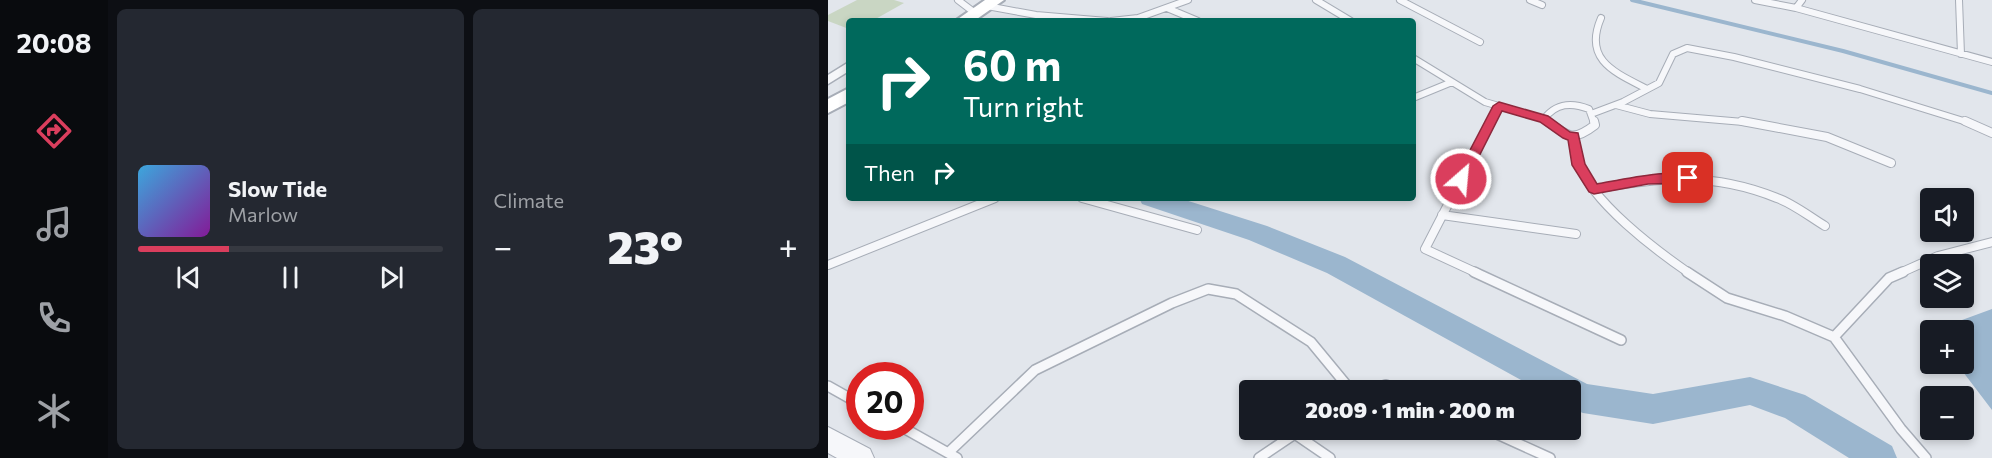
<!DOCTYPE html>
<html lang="en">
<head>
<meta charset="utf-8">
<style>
  :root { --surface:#171b24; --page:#242831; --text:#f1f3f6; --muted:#9ea1a6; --line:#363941; --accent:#da3e5d }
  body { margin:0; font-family:Commissioner,sans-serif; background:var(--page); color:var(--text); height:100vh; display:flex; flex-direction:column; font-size:22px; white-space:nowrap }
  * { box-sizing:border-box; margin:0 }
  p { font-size:20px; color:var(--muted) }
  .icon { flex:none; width:33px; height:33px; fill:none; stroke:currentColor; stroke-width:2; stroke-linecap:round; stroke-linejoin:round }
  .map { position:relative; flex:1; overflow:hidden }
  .details { display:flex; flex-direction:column; gap:9px; padding:9px; background:#0d0f14; width:720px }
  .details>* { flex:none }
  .banner { position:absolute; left:18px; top:18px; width:570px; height:183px; border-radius:6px; box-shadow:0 3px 9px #0003; background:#00695c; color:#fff; overflow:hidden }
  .tools { position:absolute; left:1092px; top:188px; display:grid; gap:12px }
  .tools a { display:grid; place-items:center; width:54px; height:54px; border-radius:6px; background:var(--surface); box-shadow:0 3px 9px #0003; font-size:30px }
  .speed { position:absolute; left:18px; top:362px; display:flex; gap:12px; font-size:30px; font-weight:700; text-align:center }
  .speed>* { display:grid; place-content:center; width:78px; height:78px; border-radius:50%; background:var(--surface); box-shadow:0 3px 9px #0003; line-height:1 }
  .speed .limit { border:9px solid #d22; background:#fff; color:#111 }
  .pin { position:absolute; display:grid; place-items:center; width:51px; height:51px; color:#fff; margin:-26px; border-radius:12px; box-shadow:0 3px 9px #0006 }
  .me { position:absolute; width:66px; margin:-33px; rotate:27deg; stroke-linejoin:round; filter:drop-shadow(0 0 4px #0008) }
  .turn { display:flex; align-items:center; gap:21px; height:126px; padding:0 18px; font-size:27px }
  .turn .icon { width:78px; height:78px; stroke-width:2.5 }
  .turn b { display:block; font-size:42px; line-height:51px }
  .then { display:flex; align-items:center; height:57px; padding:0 18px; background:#0003; gap:12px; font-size:22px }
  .big { font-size:45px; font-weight:800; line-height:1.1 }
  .details .card { flex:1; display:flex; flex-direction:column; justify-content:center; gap:9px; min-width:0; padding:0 21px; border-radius:9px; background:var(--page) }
  .song { display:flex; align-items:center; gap:18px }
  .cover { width:72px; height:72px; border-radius:9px; background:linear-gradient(135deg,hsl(200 70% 55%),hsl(290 70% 35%)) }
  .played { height:6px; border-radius:3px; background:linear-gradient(90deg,var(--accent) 30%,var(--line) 30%) }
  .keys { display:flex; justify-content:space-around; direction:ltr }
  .heat { display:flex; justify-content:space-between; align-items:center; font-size:33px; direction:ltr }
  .details .tiles { flex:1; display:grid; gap:9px; grid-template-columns:repeat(2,1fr) }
  .trip { position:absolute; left:411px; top:380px; width:342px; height:60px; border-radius:6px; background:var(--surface); box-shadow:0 3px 9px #0003; font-weight:800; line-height:60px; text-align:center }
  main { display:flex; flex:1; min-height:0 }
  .menu { display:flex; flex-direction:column; width:108px; justify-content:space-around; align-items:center; background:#090b0e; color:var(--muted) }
  .menu .icon { width:42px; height:42px }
  .menu .active { color:var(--accent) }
  .menu b { font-size:27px; color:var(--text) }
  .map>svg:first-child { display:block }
  .green { fill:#c9d6c3 }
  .water { fill:#9bb6ce }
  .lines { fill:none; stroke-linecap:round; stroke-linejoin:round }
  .stream { stroke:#9bb6ce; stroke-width:4 }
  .river { fill:#9bb6ce; fill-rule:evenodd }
  .service-far2-casing { stroke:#a7adb7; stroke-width:8 }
  .service-far1-casing { stroke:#a7adb7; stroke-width:10 }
  .service-casing { stroke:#a7adb7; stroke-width:12 }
  .minor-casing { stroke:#a7adb7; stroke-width:3 }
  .tertiary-casing { stroke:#a7adb7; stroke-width:2 }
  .secondary-casing { stroke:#a7adb7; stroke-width:4 }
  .service-far2 { stroke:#f6f7fa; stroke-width:6 }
  .service-far1 { stroke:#f6f7fa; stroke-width:8 }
  .service { stroke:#f6f7fa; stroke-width:9 }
  .minor { fill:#f6f7fa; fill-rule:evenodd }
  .tertiary { fill:#f6f7fa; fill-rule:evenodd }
  .secondary { fill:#fff; fill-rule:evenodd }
  .route { fill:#da3e5d; stroke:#8e283c; stroke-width:1.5 }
</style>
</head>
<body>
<main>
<nav class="menu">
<b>20:08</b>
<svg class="icon active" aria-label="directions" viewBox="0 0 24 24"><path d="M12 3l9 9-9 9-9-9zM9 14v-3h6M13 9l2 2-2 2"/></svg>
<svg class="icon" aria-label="music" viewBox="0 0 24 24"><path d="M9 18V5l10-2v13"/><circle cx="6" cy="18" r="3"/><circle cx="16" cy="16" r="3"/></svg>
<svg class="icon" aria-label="phone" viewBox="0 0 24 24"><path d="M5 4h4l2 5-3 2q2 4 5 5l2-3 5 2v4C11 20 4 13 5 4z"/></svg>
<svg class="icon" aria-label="climate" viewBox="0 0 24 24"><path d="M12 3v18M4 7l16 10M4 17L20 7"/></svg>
</nav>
<section class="details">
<div class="tiles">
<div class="card">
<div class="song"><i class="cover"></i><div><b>Slow Tide</b><p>Marlow</p></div></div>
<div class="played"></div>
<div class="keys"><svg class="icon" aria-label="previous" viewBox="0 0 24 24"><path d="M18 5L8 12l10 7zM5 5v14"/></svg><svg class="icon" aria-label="pause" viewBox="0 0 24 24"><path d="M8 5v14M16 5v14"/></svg><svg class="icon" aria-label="next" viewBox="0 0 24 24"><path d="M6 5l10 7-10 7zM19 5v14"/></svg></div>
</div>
<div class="card"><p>Climate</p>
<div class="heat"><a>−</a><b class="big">23°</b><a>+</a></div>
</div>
</div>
</section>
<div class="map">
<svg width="1164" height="458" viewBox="0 0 1164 458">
  <rect width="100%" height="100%" fill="#e2e6ec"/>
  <path class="green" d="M29,0H66L76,3L44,21H21V29L0,21V15Z"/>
  <path class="water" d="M1164,309V410L1129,364L1136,363L1134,320Z"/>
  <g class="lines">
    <path class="stream" d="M804,0L1015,51L1164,93"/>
    <path class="river" d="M311,198H351L439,226L517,257L759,384L825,394L922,377L977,395L1064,446L1069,458H1021L957,418L922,405L825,424L755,413L742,408V390H711L499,273L421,240L314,204Z"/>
    <g class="service-far2-casing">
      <path id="service-far2" d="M130,0L147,13
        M488,0L523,21
        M572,0L652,42
        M702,0L714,5
        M927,0L968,8L974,0
        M1131,0L1133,54
        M159,6L208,15L279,21
        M339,8L370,21
        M968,8L1164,62
        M773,18C755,60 786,72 819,89
        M283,21L310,18L360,0
        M585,58L657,102L716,119
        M585,98L624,82
        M788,105L822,114L927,123
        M763,114L795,102L831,83L845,54L859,48L906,57L1032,89L1142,123
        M716,119L721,123
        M716,119C728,103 743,102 761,109L766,123
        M662,123L671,106"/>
    </g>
    <g class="service-far1-casing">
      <path id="service-far1" d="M719,121C740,137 745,142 767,125L766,121
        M914,121L999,137L1063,163
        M1137,121L1164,133
        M746,136C748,145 748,155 751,163C762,201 829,251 861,273
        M766,189C832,177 885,172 949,198C966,204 982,217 997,226
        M254,198L369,230
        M614,215L748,234
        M0,265L167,198
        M649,273L597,249L663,121
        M1072,273L1110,256L1164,242"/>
    </g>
    <g class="service-casing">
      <path id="service" d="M646,272L793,340
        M859,272L899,298L957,316L1006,337
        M1075,272L1061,278L1006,337L1073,429L1098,458
        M0,386L32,404
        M544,390L558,385L570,390
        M72,426L129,458
        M658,429L722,458
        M467,434L502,458
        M120,453L207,370L344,303L380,289L408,294L483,342L521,388
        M431,458L474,429"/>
    </g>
    <g class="minor-casing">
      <path id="minor" d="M21,62V71L0,84V75Z"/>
    </g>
    <g class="tertiary-casing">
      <path id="tertiary" d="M0,427L42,449L46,458H9L0,453Z"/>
    </g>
    <g class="secondary-casing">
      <path id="secondary" d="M157,0H176L146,21H127Z
        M21,88V102L0,113V99Z"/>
    </g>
    <use href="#service-far2" class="service-far2"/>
    <use href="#service-far1" class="service-far1"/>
    <use href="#service" class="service"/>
    <use href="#minor" class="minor"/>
    <use href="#tertiary" class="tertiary"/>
    <use href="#secondary" class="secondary"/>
  </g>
  <path class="route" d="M671,102L720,116L742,132L750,133L757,164L769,184C787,181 855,165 866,178L860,183L820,184L766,194L761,192L744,165L740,140L735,138L712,122L674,111L638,182H629L627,179L665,106Z"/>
</svg>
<div class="tools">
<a><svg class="icon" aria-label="sound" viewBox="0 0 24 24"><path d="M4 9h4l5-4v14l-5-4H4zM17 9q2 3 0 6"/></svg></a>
<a><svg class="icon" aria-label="layers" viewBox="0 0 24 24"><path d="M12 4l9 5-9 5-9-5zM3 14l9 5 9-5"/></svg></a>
<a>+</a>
<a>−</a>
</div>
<div class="speed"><div class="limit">20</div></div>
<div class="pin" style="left:860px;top:178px;background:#d93025"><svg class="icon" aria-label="arrive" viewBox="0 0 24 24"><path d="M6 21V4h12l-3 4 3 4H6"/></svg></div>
<svg class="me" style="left:633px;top:179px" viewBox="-20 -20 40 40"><circle r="17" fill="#da3e5d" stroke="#fff" stroke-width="3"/><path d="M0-11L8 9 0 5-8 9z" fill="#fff"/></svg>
<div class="trip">20:09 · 1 min · 200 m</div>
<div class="banner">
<div class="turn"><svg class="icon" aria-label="right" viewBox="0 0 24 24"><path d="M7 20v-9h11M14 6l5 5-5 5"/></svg><div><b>60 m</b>Turn right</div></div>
<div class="then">Then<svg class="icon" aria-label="right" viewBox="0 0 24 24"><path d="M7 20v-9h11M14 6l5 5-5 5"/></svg></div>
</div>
</div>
</main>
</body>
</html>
